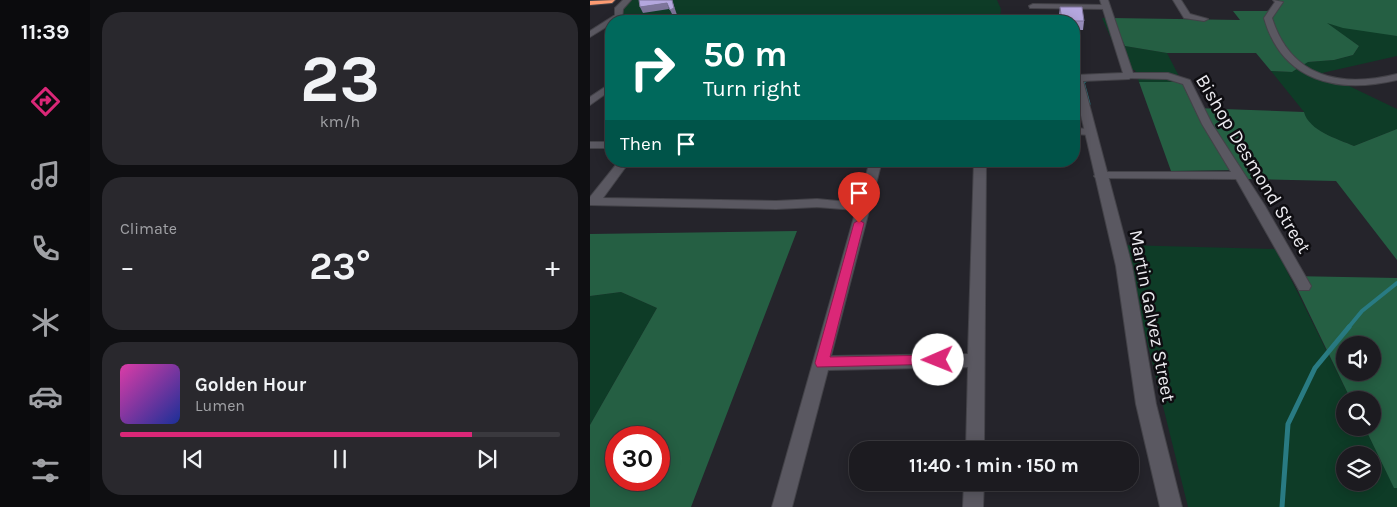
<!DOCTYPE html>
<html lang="en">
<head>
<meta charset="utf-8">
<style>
  :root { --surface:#1c1b20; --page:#29282d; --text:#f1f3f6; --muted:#a0a1a5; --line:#3a393e; --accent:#db2777 }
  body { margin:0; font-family:Karla,sans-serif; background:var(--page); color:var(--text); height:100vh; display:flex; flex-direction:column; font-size:19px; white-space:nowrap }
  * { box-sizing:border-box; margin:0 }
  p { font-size:16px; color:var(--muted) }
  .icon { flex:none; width:28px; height:28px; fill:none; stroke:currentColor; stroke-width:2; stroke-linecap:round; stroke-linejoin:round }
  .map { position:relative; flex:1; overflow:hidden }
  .details { display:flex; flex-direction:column; gap:12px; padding:12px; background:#0f0f12; width:500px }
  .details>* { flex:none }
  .hud { position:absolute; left:15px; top:15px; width:475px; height:152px; border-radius:20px; box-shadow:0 2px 12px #0003,0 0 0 1px var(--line); background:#00695c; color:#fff; overflow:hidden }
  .buttons { position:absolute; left:746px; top:336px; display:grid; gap:10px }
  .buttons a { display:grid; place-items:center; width:45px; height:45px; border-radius:50%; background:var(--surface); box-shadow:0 2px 12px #0003,0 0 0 1px var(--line); font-size:25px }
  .speed { position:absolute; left:15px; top:426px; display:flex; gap:10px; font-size:25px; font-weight:700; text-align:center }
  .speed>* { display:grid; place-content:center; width:65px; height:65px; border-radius:50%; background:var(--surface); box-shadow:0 2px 12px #0003,0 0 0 1px var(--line); line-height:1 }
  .speed .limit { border:8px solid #d22; background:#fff; color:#111 }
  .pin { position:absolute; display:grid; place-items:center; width:42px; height:42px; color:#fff; margin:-51px -21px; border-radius:50% 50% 50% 0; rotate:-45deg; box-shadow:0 0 5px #0007 }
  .pin .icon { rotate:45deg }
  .me { position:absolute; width:55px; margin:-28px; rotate:269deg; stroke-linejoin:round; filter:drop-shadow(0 0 4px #0008) }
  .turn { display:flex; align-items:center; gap:18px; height:105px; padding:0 15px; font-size:22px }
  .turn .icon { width:65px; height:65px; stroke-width:2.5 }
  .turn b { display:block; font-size:35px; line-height:42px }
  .then { display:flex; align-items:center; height:48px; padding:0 15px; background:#0003; gap:10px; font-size:19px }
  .big { font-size:38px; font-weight:700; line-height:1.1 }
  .details .tile { flex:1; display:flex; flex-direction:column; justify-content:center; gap:8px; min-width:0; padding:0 18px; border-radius:20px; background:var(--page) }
  .details .dial { align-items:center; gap:0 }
  .dial b { font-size:65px; line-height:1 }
  .song { display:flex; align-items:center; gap:15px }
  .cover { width:60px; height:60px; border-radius:8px; background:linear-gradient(135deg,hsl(320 70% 55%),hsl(230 70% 35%)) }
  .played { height:5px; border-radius:2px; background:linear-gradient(90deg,var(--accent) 80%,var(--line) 80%) }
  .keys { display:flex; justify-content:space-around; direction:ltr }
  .heat { display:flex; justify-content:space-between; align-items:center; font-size:28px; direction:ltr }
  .trip { position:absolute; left:259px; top:441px; width:290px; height:50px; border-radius:20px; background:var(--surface); box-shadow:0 2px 12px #0003,0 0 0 1px var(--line); font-weight:700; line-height:50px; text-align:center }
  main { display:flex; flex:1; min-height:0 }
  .tab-bar { display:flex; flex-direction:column; width:90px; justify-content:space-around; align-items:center; background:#0b0b0d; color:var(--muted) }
  .tab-bar .icon { width:35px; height:35px }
  .tab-bar .selected { color:var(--accent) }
  .tab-bar b { font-size:22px; color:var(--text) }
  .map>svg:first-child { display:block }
  .green { fill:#0e3c27; fill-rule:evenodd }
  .forest { fill:#255f43; fill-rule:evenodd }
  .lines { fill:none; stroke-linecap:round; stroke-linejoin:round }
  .stream-far3 { stroke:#297b83; stroke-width:2.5 }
  .stream-far2 { stroke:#297b83; stroke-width:3 }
  .stream-far1 { stroke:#297b83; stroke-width:4 }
  .stream { stroke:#297b83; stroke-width:5 }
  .street-casing { stroke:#434248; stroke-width:2 }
  .secondary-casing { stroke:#434248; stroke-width:2 }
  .highway-casing { stroke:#434248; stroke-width:2 }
  .street { fill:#5a5861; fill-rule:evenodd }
  .secondary { fill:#5a5861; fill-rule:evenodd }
  .highway { fill:#fd9b72; fill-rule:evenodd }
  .wall { fill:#9b90bf }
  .shaded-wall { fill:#7e759b }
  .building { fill:#b4a7de; stroke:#7e759b }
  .route { fill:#db2777; stroke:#8e194d }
  .labels { text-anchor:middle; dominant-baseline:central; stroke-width:5; stroke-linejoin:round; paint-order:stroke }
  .street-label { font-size:19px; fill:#ecebf0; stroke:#0e0d11 }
</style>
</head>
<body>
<main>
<nav class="tab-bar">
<b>11:39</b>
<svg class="icon selected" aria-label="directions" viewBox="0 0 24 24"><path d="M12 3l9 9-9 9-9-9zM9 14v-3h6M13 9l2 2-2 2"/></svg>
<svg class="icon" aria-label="music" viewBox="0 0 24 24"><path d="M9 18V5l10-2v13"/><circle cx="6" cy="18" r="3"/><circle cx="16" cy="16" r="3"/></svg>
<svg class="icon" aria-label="phone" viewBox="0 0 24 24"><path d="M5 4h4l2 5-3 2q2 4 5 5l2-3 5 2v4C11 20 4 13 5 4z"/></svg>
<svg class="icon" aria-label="climate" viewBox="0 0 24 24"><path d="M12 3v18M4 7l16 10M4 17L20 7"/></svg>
<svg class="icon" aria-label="car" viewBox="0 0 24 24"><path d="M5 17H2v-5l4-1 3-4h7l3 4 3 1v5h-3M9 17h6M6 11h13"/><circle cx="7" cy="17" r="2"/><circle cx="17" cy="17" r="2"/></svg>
<svg class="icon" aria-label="filters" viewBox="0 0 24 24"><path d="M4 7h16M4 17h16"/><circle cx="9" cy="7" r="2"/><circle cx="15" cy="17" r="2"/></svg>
</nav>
<section class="details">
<div class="tile dial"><b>23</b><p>km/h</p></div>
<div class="tile"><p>Climate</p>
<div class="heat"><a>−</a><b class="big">23°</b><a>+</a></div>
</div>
<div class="tile">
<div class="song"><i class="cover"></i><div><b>Golden Hour</b><p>Lumen</p></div></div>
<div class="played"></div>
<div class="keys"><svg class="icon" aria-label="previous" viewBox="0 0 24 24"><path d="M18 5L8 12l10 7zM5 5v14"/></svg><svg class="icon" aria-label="pause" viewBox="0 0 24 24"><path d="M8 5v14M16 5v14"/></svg><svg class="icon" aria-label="next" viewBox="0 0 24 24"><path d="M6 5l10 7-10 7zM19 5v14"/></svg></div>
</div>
</section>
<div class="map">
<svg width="807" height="507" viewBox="0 0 807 507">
  <rect width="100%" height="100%" fill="#25242b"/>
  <path class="green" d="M39,0H407L411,9L410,21H25L24,9L34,7Z
    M512,18H522L535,46L577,53L592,82H549L545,70H535Z
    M735,22L807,36V56L732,73L807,109V129L764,146C748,139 718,131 714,112L681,71L702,72L718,62L744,60L763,55L769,46Z
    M533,245L686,249L761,400H755V428H775L804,487L807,488V507H598ZM755,455H782V482H755Z
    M31,292L67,308L0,425V296Z"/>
  <path class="forest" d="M689,0H807V36L753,28L737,23L769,46L763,55L744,60L718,62L702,72L681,71L666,53H577L535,46L522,18L650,20L643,11H677L689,4Z
    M549,82H592L605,108L714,112C719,131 748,139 764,146L807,129V260L746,181L658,179L651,170L581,171Z
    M207,231L101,507H0V425L67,308L31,292L0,296V234ZM26,438H69V480H26Z
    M701,276L807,278V488H804L775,428H782V400H761ZM755,345H782V372H755Z"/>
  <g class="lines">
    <path class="stream-far3" d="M493,83L498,79"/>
    <path class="stream-far2" d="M493,82L499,104"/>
    <path class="stream-far1" d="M758,328L772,311L807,283"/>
    <path class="stream" d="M692,507L698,424L725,368L759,327"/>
    <g class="street-casing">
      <path id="street" d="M33,0H41L33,9L32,21H21V24L0,37V31L25,15V8Z
        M583,0H591L600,14L618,19L614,21L594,18Z
        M683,0L693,2L682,18C701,78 751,88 807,74V80C748,94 692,82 674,18L685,2Z
        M443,4L516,5L520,7L516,9L440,8L439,6Z
        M539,73H578L600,80L622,124L675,206L721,286L719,290H709L646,179L506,178L504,176L510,172H641L612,124L593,84L577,79L536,78V74Z
        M21,83V90L0,105V97Z
        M484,128L500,129L505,132L500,135L484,134Z
        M0,142H21V148H0Z
        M29,161H40L13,198L186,201L227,199L268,203L280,161H292L241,356L378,354L384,161H396L394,450H376L378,367L238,370L202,507H182L266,210L227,207L186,209L0,205V197Z
        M374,482H394L393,507H373Z"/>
    </g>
    <g class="secondary-casing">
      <path id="secondary" d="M510,0H518L544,76L539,79L493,81L542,266L566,404L592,507H570L546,404L526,266L484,85V76L487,75L533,73Z"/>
    </g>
    <g class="highway-casing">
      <path id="highway" d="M25,0L22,3L0,5V1Z"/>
    </g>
    <use href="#street" class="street"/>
    <use href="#secondary" class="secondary"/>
    <use href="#highway" class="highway"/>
  </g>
  <path class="wall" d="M470,7L494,21L493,30H484V21H470L469,15Z"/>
  <path class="shaded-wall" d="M82,0L87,15L83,16L80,10Z
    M77,3L79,9L53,13L50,7Z"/>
  <path class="building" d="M49,0H82L84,8L80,10L77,3L50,7Z
    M470,7H492L494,21H472Z"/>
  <path class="route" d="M269,220L274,223L240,357L348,355L353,357L355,360L353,364L227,367L225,363L264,223Z"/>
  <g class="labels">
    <g class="street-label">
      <text transform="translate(663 164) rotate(59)">Bishop Desmond Street</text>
      <text transform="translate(562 316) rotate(79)">Martin Galvez Street</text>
    </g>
  </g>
</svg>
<div class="buttons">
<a><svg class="icon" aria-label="sound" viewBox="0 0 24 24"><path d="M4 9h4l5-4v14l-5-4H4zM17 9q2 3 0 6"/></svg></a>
<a><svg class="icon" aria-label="search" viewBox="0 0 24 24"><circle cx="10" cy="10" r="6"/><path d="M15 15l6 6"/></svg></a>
<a><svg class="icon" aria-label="layers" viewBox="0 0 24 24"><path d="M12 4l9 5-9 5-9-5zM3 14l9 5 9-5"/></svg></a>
</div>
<div class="speed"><div class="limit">30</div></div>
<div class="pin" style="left:269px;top:223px;background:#d93025"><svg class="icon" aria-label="arrive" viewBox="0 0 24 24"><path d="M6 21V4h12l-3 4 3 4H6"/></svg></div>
<svg class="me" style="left:348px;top:360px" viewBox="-20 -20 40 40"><circle r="19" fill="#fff"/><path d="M0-13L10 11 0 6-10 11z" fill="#db2777"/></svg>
<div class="trip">11:40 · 1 min · 150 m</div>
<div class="hud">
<div class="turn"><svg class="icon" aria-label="right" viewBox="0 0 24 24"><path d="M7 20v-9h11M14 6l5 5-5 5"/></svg><div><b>50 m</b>Turn right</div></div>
<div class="then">Then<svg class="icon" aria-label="arrive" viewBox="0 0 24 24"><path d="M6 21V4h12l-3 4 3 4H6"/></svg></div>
</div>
</div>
</main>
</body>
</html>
